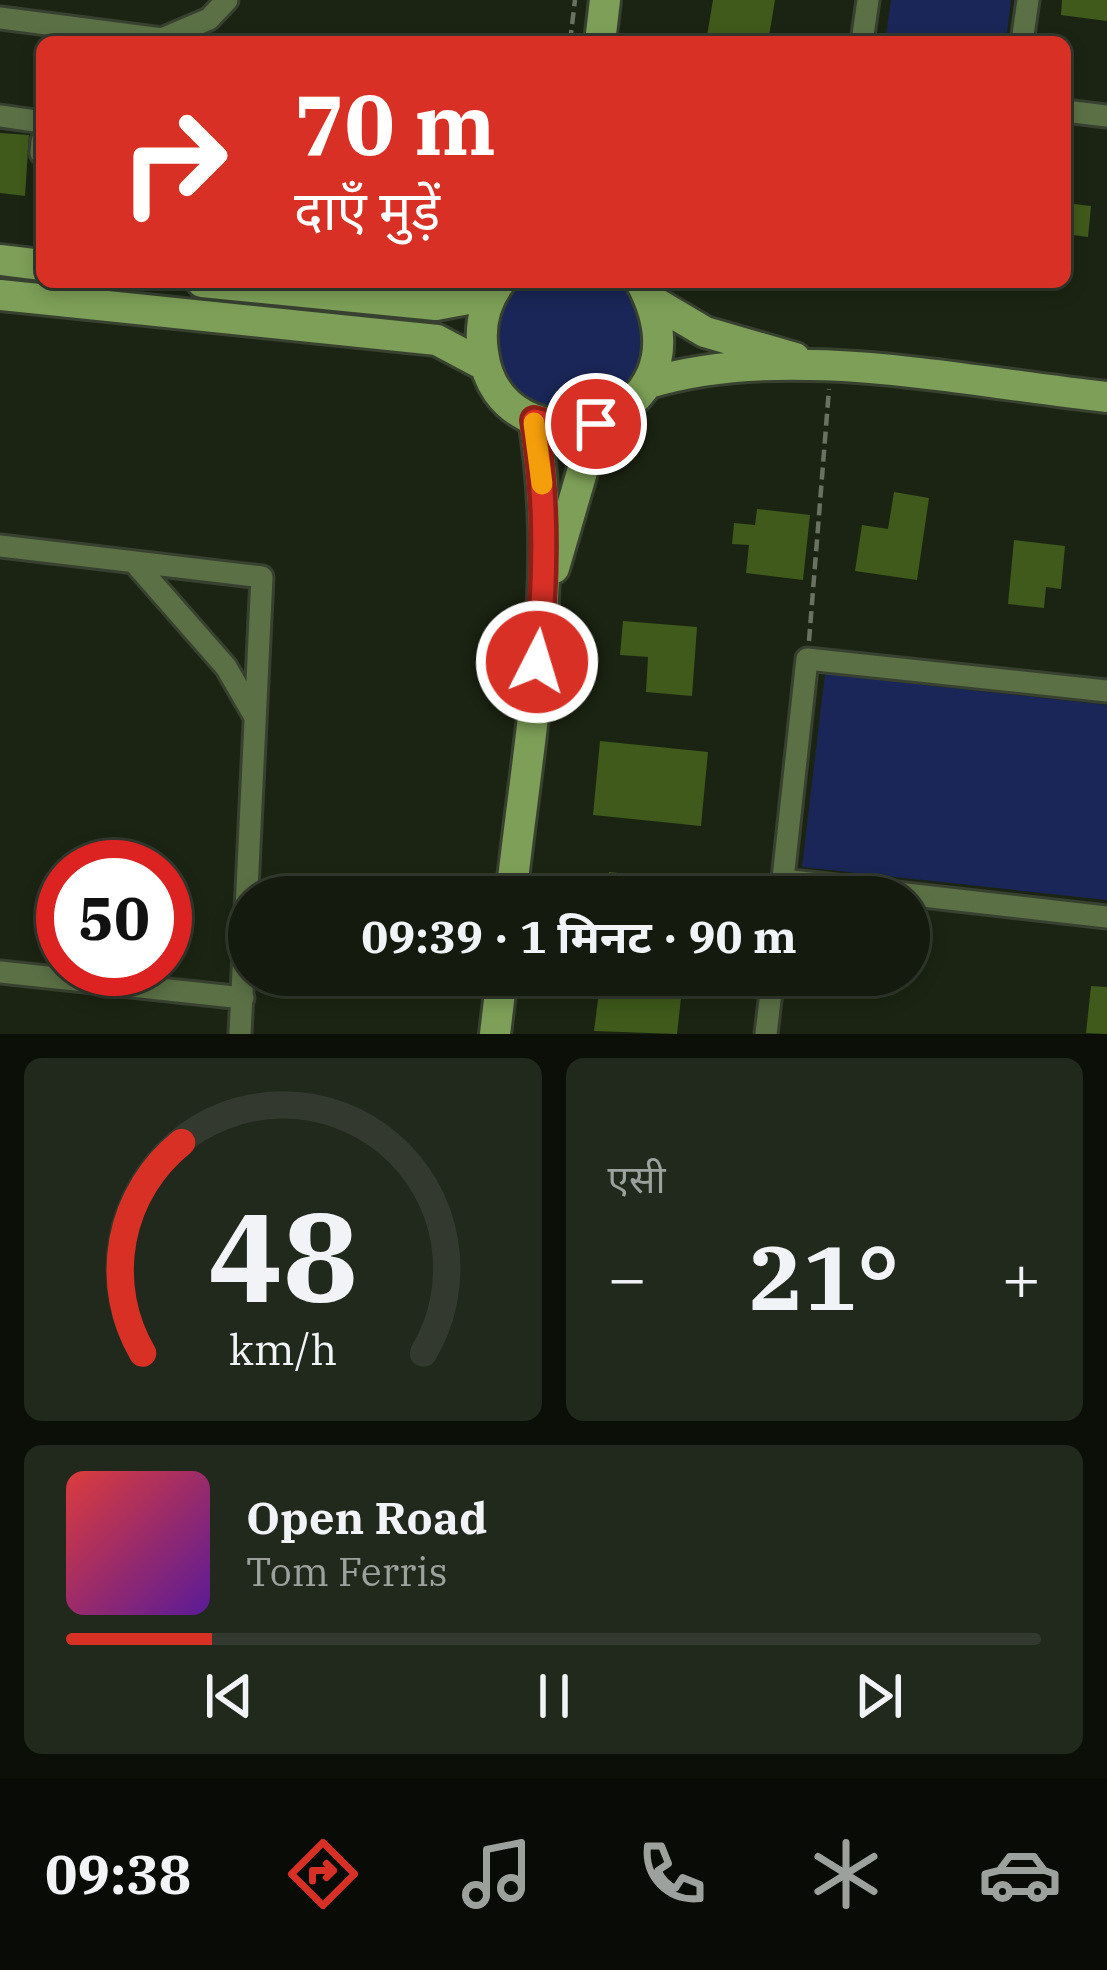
<!DOCTYPE html>
<html lang="hi">
<head>
<meta charset="utf-8">
<style>
  :root { --surface:#141b0e; --page:#21281c; --text:#f1f3f6; --muted:#9da19e; --line:#33392e; --accent:#d93025 }
  body { margin:0; font-family:"IBM Plex Serif","Noto Sans Devanagari",serif; background:var(--page); color:var(--text); height:100vh; display:flex; flex-direction:column; font-size:45px; white-space:nowrap }
  * { box-sizing:border-box; margin:0 }
  p { font-size:39px; color:var(--muted) }
  .icon { flex:none; width:66px; height:66px; fill:none; stroke:currentColor; stroke-width:2; stroke-linecap:round; stroke-linejoin:round }
  .map { position:relative; height:1034px; overflow:hidden }
  .sheet { display:flex; flex-direction:column; gap:24px; padding:24px; background:#0b0f08; flex:1 }
  .sheet>* { flex:none }
  .banner { position:absolute; left:36px; top:36px; width:1035px; height:252px; border-radius:18px; box-shadow:0 6px 18px #0003,0 0 0 3px var(--line); background:#d93025; color:#fff; overflow:hidden }
  .speed { position:absolute; left:36px; top:840px; display:flex; gap:24px; font-size:60px; font-weight:700; text-align:center }
  .speed>* { display:grid; place-content:center; width:156px; height:156px; border-radius:50%; background:var(--surface); box-shadow:0 6px 18px #0003,0 0 0 3px var(--line); line-height:1 }
  .speed .limit { border:18px solid #d22; background:#fff; color:#111 }
  .pin { position:absolute; display:grid; place-items:center; width:102px; height:102px; color:#fff; margin:-51px; border:6px solid #fff; border-radius:50%; box-shadow:0 3px 12px #0007 }
  .me { position:absolute; width:132px; margin:-66px; rotate:5deg; stroke-linejoin:round; filter:drop-shadow(0 0 9px #0008) }
  .turn { display:flex; align-items:center; gap:42px; height:252px; padding:0 60px; font-size:54px }
  .turn .icon { width:156px; height:156px; stroke-width:2.5 }
  .turn b { display:block; font-size:84px; line-height:102px }
  .big { font-size:90px; font-weight:700; line-height:1.1 }
  .sheet .widget { flex:1; display:flex; flex-direction:column; justify-content:center; gap:18px; min-width:0; padding:0 42px; border-radius:18px; background:var(--page) }
  .sheet .dial { align-items:center; gap:0 }
  .dial svg { height:312px; overflow:visible; fill:none; stroke:var(--line); stroke-width:7; stroke-linecap:round; text-anchor:middle }
  .dial text { fill:var(--text); stroke:none }
  .song { display:flex; align-items:center; gap:36px }
  .cover { width:144px; height:144px; border-radius:18px; background:linear-gradient(135deg,hsl(0 70% 55%),hsl(270 70% 35%)) }
  .played { height:12px; border-radius:6px; background:linear-gradient(90deg,var(--accent) 15%,var(--line) 15%) }
  .keys { display:flex; justify-content:space-around; direction:ltr }
  .heat { display:flex; justify-content:space-between; align-items:center; font-size:66px; direction:ltr }
  .sheet .tiles { flex:1; display:grid; gap:24px; grid-template-columns:1fr 1fr }
  .widget:last-child { grid-column:span 2 }
  .trip { position:absolute; left:228px; top:876px; width:702px; height:120px; border-radius:60px; background:var(--surface); box-shadow:0 6px 18px #0003,0 0 0 3px var(--line); font-weight:700; line-height:120px; text-align:center }
  .tabs { display:flex; height:192px; justify-content:space-around; align-items:center; background:#080b06; color:var(--muted) }
  .tabs .icon { width:84px; height:84px }
  .tabs .on { color:var(--accent) }
  .tabs b { font-size:54px; color:var(--text) }
  .map>svg:first-child { display:block }
  .green { fill:#1a2657 }
  .building { fill:#3f5a1b }
  .lines { fill:none; stroke-linecap:round; stroke-linejoin:round }
  .street-casing { stroke:#384130; stroke-width:27 }
  .secondary-casing { stroke:#384130; stroke-width:36 }
  .path { stroke:#697262; stroke-width:4.5; stroke-dasharray:12 6; stroke-linecap:butt }
  .street { stroke:#5b7145; stroke-width:21 }
  .secondary { stroke:#7d9f57; stroke-width:30 }
  .route-casing { stroke:#8d1f18; stroke-width:30 }
  .route { stroke:#d93025; stroke-width:21 }
  .slow { stroke:#f59e0b; stroke-width:21 }
</style>
</head>
<body>
<div class="map">
<svg width="1107" height="1034" viewBox="0 0 1107 1034">
  <rect width="100%" height="100%" fill="#1b2412"/>
  <path class="green" d="M891,0H1011L1006,42H885Z
    M521,282H617C719,379 519,476 499,358C493,326 499,306 521,282Z
    M825,674L1107,705V900L802,867Z"/>
  <path class="building" d="M713,0H775L768,42H706Z
    M1062,0H1107V21L1061,15Z
    M0,133L29,135L25,196L0,193Z
    M1065,203L1091,206L1088,237L1065,234Z
    M894,492L929,498L917,580L855,571L862,525L888,529Z
    M757,509L810,515L803,580L746,573L749,545L732,544L734,523L755,525Z
    M1014,540L1065,546L1061,589L1046,587L1044,608L1008,604Z
    M623,621L697,627L692,696L646,692L648,657L620,655Z
    M600,741L708,752L701,826L593,815Z
    M609,872L678,879L676,897H606Z
    M616,975L683,980L677,1034L594,1031L599,992L615,993Z
    M1091,986L1107,987V1034L1086,1033Z"/>
  <g class="lines">
    <g class="street-casing">
      <path id="street" d="M0,18L162,39L209,19L227,0
        M862,42L868,0
        M1022,42L1028,0
        M1065,111L1107,116
        M0,116L42,122
        M41,153L42,141
        M0,546L262,577L240,1034
        M134,562L226,667L255,717
        M783,880L1107,917
        M781,897L807,659L1107,691
        M0,972L243,998
        M766,1034L773,975"/>
    </g>
    <g class="secondary-casing">
      <path id="secondary" d="M600,42L605,0
        M0,260L42,265
        M202,282L436,305L490,295
        M500,282C484,303 479,326 483,352C499,479 720,431 641,282
        M0,295L437,340L484,365
        M651,300L705,332L795,358
        M649,383C786,341 966,382 1107,397
        M554,568L596,424
        M511,897C528,740 561,577 534,420
        M495,1034L502,975"/>
    </g>
    <path class="path" d="M570,42L575,0
      M809,641L829,389"/>
    <use href="#street" class="street"/>
    <use href="#secondary" class="secondary"/>
  </g>
  <g class="lines">
    <g class="route-casing">
      <path id="route" d="M537,662C546,582 547,498 534,420L564,428L596,424"/>
    </g>
    <use href="#route" class="route"/>
    <path class="slow" d="M534,423L542,484"/>
  </g>
</svg>
<div class="speed"><div class="limit">50</div></div>
<div class="pin" style="left:596px;top:424px;background:#d93025"><svg class="icon" aria-label="arrive" viewBox="0 0 24 24"><path d="M6 21V4h12l-3 4 3 4H6"/></svg></div>
<svg class="me" style="left:537px;top:662px" viewBox="-20 -20 40 40"><circle r="17" fill="#d93025" stroke="#fff" stroke-width="3"/><path d="M0-11L8 9 0 5-8 9z" fill="#fff"/></svg>
<div class="trip">09:39 · 1 मिनट · 90 m</div>
<div class="banner">
<div class="turn"><svg class="icon" aria-label="right" viewBox="0 0 24 24"><path d="M7 20v-9h11M14 6l5 5-5 5"/></svg><div><b>70 m</b>दाएँ मुड़ें</div></div>
</div>
</div>
<section class="sheet">
<div class="tiles">
<div class="widget dial"><svg viewBox="0 0 100 80">
<path d="M14 69A42 42 0 1 1 86 69"/>
<path d="M14 69A42 42 0 0 1 24 15" stroke="#d93025"/>
<text x="50" y="56" font-size="32" font-weight="700">48</text>
<text x="50" y="72" font-size="11">km/h</text>
</svg></div>
<div class="widget"><p>एसी</p>
<div class="heat"><a>−</a><b class="big">21°</b><a>+</a></div>
</div>
<div class="widget">
<div class="song"><i class="cover"></i><div><b>Open Road</b><p>Tom Ferris</p></div></div>
<div class="played"></div>
<div class="keys"><svg class="icon" aria-label="previous" viewBox="0 0 24 24"><path d="M18 5L8 12l10 7zM5 5v14"/></svg><svg class="icon" aria-label="pause" viewBox="0 0 24 24"><path d="M8 5v14M16 5v14"/></svg><svg class="icon" aria-label="next" viewBox="0 0 24 24"><path d="M6 5l10 7-10 7zM19 5v14"/></svg></div>
</div>
</div>
</section>
<nav class="tabs">
<b>09:38</b>
<svg class="icon on" aria-label="directions" viewBox="0 0 24 24"><path d="M12 3l9 9-9 9-9-9zM9 14v-3h6M13 9l2 2-2 2"/></svg>
<svg class="icon" aria-label="music" viewBox="0 0 24 24"><path d="M9 18V5l10-2v13"/><circle cx="6" cy="18" r="3"/><circle cx="16" cy="16" r="3"/></svg>
<svg class="icon" aria-label="phone" viewBox="0 0 24 24"><path d="M5 4h4l2 5-3 2q2 4 5 5l2-3 5 2v4C11 20 4 13 5 4z"/></svg>
<svg class="icon" aria-label="climate" viewBox="0 0 24 24"><path d="M12 3v18M4 7l16 10M4 17L20 7"/></svg>
<svg class="icon" aria-label="car" viewBox="0 0 24 24"><path d="M5 17H2v-5l4-1 3-4h7l3 4 3 1v5h-3M9 17h6M6 11h13"/><circle cx="7" cy="17" r="2"/><circle cx="17" cy="17" r="2"/></svg>
</nav>
</body>
</html>
